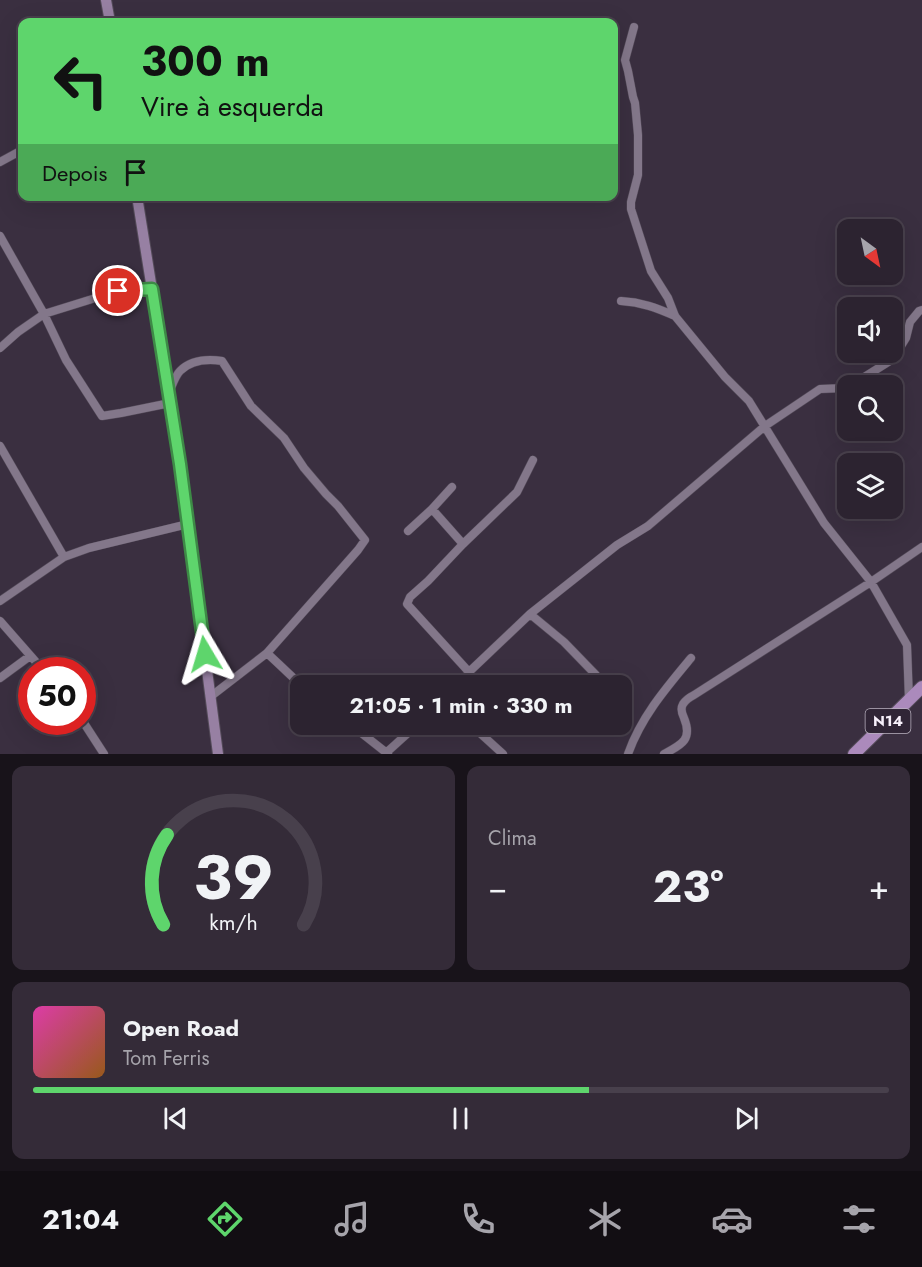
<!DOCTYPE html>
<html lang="pt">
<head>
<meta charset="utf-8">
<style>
  :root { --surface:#2c2330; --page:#342b38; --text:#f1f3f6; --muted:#a6a4ab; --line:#48404c; --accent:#5ed56c }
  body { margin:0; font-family:Jost,sans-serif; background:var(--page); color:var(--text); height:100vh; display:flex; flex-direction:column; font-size:22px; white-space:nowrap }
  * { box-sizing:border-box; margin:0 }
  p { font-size:20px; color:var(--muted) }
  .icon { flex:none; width:33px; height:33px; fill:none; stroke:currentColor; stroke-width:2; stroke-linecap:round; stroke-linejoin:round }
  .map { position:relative; height:754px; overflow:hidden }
  .panel { display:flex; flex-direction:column; gap:12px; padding:12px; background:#18131a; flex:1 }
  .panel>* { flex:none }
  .top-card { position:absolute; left:18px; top:18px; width:600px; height:183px; border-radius:12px; box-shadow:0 6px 24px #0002,0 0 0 2px var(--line); background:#5ed56c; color:#111; overflow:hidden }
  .needle { width:39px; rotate:147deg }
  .tools { position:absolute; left:837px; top:219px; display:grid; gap:12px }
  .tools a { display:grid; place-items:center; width:66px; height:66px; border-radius:12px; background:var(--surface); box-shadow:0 6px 24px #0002,0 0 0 2px var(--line); font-size:30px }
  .speed { position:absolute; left:18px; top:657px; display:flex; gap:12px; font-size:30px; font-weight:700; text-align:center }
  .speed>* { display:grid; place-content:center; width:78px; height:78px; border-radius:50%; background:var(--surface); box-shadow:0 6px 24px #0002,0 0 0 2px var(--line); line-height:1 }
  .speed .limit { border:9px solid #d22; background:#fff; color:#111 }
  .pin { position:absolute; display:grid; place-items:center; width:51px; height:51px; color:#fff; margin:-26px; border:3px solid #fff; border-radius:50%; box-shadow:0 2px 6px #0007 }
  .me { position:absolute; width:66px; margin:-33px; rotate:353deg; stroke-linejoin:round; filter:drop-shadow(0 0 4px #0008) }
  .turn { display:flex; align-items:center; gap:21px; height:126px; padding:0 24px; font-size:27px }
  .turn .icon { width:78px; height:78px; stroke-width:2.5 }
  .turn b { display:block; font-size:42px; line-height:51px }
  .then { display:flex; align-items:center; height:57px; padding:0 24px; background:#0003; gap:12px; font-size:22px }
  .big { font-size:45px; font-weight:700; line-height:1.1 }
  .panel .tile { flex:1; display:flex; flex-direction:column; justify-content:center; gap:9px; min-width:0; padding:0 21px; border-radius:12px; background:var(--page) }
  .panel .dial { align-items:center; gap:0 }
  .dial svg { height:156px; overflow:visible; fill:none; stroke:var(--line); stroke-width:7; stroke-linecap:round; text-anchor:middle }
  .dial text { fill:var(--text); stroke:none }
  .song { display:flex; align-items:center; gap:18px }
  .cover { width:72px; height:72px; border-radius:9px; background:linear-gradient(135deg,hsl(320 70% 55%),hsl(30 70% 35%)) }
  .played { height:6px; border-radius:3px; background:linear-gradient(90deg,var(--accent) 65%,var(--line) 65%) }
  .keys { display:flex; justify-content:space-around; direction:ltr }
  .heat { display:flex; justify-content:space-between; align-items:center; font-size:33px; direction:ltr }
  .panel .tiles { flex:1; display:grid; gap:12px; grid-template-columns:1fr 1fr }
  .tile:last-child { grid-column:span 2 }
  .trip { position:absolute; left:290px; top:675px; width:342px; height:60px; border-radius:12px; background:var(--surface); box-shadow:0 6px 24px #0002,0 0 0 2px var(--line); font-weight:700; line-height:60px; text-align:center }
  .menu { display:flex; height:96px; justify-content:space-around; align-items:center; background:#120e13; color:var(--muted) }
  .menu .icon { width:42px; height:42px }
  .menu .current { color:var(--accent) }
  .menu b { font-size:27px; color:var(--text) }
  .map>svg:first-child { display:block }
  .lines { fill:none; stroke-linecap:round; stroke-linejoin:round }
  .street-casing { stroke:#544b59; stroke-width:9 }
  .secondary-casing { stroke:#544b59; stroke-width:12 }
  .primary-casing { stroke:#544b59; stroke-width:14 }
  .street { stroke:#83778a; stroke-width:8 }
  .secondary { stroke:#9780a3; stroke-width:10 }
  .primary { stroke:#ab8abc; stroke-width:12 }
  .route-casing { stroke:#3d8a46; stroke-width:15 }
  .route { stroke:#5ed56c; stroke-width:10 }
  .labels { text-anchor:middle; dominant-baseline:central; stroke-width:6; stroke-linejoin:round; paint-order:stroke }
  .shield { fill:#302536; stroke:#bbb3c0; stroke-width:1.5 }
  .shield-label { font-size:15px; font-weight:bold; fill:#f7f0fb }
</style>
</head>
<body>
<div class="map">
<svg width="922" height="754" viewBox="0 0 922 754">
  <rect width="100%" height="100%" fill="#3a2f40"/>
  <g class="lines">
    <g class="street-casing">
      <path id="street" d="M634,27L625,60L628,71L633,97L635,103L638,135V175L631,202V209L651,271L668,298L675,316L725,377L749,401L824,523L871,582L907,645L909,700
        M0,162L22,150
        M0,236L44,314L66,360L102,416L121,413L170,403
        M621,301C641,302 657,308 675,316
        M0,348L18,332L44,314L118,291L152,289
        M850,386L893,359L906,338L910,322L919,311L922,310
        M169,393C172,386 175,376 180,371C191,360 208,359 222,361L251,406L284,438L304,468L326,494L338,506L365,540L358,550L267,653L210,697
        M0,446L64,557
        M432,509L463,544
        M408,531L432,509L452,487
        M0,601L64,557L89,548L188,524
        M530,614L564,642L596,675
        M0,621L43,670
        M267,653L302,686
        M469,672L407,604L410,597L428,581L463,544L517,492L533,460
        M0,678L30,656
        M458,686L469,672L530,614L617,545L648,526L765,426L820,389L845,388L848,387
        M82,720L104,754
        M350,724L388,754
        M470,724L503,754
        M387,752L418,724
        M628,754C641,717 666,688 691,658
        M664,754C681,745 693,740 684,718C682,714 680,709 683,704C685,701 690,697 694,695L871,582L922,547"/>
    </g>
    <g class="secondary-casing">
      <path id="secondary" d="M106,0L110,22
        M137,196L180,464L218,754"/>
    </g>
    <g class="primary-casing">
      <path id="primary" d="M854,754L922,687"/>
    </g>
    <use href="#street" class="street"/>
    <use href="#secondary" class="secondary"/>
    <use href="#primary" class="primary"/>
  </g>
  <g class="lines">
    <g class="route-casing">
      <path id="route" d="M118,291L152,289L180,464L205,654"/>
    </g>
    <use href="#route" class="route"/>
  </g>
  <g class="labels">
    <rect class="shield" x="865.5" y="709" width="45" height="24" rx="4.5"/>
    <g class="shield-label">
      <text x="888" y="721">N14</text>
    </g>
  </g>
</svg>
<div class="tools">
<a><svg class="needle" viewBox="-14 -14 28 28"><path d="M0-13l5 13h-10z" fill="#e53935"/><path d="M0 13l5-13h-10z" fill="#a6a4ab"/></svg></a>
<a><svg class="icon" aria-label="sound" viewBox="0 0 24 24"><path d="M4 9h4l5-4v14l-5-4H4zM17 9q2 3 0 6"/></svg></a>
<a><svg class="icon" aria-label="search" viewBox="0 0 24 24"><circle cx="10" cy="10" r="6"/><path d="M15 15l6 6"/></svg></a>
<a><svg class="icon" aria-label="layers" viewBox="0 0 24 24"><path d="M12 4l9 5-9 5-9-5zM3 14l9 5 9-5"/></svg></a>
</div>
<div class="speed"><div class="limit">50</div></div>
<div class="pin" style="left:118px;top:291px;background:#d93025"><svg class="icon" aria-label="arrive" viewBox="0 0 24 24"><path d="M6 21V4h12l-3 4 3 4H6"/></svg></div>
<svg class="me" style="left:205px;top:654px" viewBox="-20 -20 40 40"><path d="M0-17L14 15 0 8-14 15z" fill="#5ed56c" stroke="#fff" stroke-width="4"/></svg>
<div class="trip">21:05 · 1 min · 330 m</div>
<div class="top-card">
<div class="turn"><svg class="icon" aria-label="left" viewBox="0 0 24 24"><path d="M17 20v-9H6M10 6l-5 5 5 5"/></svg><div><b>300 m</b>Vire à esquerda</div></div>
<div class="then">Depois<svg class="icon" aria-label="arrive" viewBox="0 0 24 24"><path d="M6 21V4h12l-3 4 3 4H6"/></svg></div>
</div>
</div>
<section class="panel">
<div class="tiles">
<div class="tile dial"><svg viewBox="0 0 100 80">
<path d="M14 69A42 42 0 1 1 86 69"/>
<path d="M14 69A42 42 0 0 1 16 23" stroke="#5ed56c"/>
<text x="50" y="56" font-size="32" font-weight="700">39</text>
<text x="50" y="72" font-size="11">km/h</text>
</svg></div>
<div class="tile"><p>Clima</p>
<div class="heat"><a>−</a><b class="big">23°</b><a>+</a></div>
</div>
<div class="tile">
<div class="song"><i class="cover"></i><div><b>Open Road</b><p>Tom Ferris</p></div></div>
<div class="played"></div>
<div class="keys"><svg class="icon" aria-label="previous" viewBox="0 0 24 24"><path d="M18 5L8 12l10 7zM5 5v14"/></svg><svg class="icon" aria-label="pause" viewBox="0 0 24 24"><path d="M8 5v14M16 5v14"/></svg><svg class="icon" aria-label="next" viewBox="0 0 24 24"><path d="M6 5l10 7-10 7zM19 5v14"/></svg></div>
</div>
</div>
</section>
<nav class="menu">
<b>21:04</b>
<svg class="icon current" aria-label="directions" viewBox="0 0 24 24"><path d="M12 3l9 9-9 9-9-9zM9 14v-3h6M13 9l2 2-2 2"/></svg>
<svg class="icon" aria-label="music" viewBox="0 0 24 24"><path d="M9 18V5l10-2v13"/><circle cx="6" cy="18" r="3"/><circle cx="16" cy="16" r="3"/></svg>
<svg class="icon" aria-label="phone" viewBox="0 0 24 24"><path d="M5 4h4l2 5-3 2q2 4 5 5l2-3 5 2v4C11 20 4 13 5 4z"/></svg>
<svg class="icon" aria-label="climate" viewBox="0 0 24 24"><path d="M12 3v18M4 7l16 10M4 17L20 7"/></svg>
<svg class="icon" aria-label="car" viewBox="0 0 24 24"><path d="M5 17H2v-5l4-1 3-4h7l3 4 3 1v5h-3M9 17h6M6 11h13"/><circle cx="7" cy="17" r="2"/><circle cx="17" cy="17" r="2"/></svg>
<svg class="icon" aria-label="filters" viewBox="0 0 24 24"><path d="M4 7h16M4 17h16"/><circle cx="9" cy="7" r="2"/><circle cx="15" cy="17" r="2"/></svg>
</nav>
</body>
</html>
